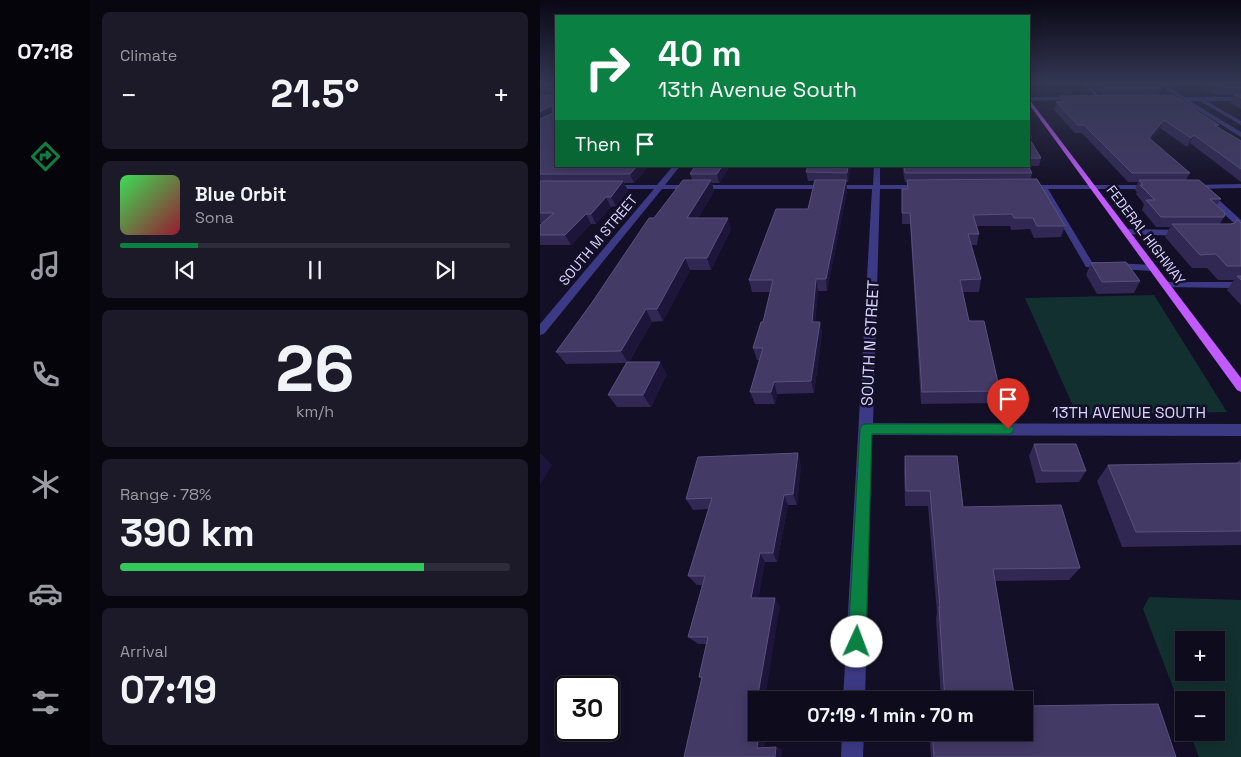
<!DOCTYPE html>
<html lang="en">
<head>
<meta charset="utf-8">
<style>
  :root { --surface:#0e0b1c; --page:#1c1929; --text:#f1f3f6; --muted:#9b9ba3; --line:#2e2b3b; --accent:#0b8043 }
  body { margin:0; font-family:"Space Grotesk",sans-serif; background:var(--page); color:var(--text); height:100vh; display:flex; flex-direction:column; font-size:19px; white-space:nowrap }
  * { box-sizing:border-box; margin:0 }
  p { font-size:16px; color:var(--muted) }
  .icon { flex:none; width:28px; height:28px; fill:none; stroke:currentColor; stroke-width:2; stroke-linecap:round; stroke-linejoin:round }
  .map { position:relative; flex:1; overflow:hidden }
  .drawer { display:flex; flex-direction:column; gap:12px; padding:12px; background:#08060f; width:450px }
  .drawer>* { flex:none }
  .banner { position:absolute; left:15px; top:15px; width:475px; height:152px; border-radius:0px; box-shadow:0 2px 12px #0003,0 0 0 1px var(--line); background:#0b8043; color:#fff; overflow:hidden }
  .tools { position:absolute; left:635px; top:631px; display:grid; gap:10px }
  .tools a { display:grid; place-items:center; width:50px; height:50px; border-radius:0px; background:var(--surface); box-shadow:0 2px 12px #0003,0 0 0 1px var(--line); font-size:25px }
  .speed { position:absolute; left:15px; top:676px; display:flex; gap:10px; font-size:25px; font-weight:700; text-align:center }
  .speed>* { display:grid; place-content:center; width:65px; height:65px; border-radius:50%; background:var(--surface); box-shadow:0 2px 12px #0003,0 0 0 1px var(--line); line-height:1 }
  .speed .limit { border:2px solid #111; border-radius:8px; background:#fff; color:#111 }
  .pin { position:absolute; display:grid; place-items:center; width:42px; height:42px; color:#fff; margin:-51px -21px; border-radius:50% 50% 50% 0; rotate:-45deg; box-shadow:0 0 5px #0007 }
  .pin .icon { rotate:45deg }
  .me { position:absolute; width:55px; margin:-28px; rotate:2deg; stroke-linejoin:round; filter:drop-shadow(0 0 4px #0008) }
  .turn { display:flex; align-items:center; gap:18px; height:105px; padding:0 20px; font-size:22px }
  .turn .icon { width:65px; height:65px; stroke-width:2.5 }
  .turn b { display:block; font-size:35px; line-height:42px }
  .then { display:flex; align-items:center; height:48px; padding:0 20px; background:#0003; gap:10px; font-size:19px }
  .big { font-size:38px; font-weight:700; line-height:1.1 }
  .drawer .tile { flex:1; display:flex; flex-direction:column; justify-content:center; gap:8px; min-width:0; padding:0 18px; border-radius:8px; background:var(--page) }
  .drawer .dial { align-items:center; gap:0 }
  .dial b { font-size:65px; line-height:1 }
  .song { display:flex; align-items:center; gap:15px }
  .cover { width:60px; height:60px; border-radius:8px; background:linear-gradient(135deg,hsl(130 70% 55%),hsl(350 70% 35%)) }
  .played { height:5px; border-radius:2px; background:linear-gradient(90deg,var(--accent) 20%,var(--line) 20%) }
  .keys { display:flex; justify-content:space-around; direction:ltr }
  .heat { display:flex; justify-content:space-between; align-items:center; font-size:28px; direction:ltr }
  .charge { height:8px; border-radius:4px; background:linear-gradient(90deg,#34c759 78%,var(--line) 0) }
  .trip { position:absolute; left:208px; top:691px; width:285px; height:50px; border-radius:0px; background:var(--surface); box-shadow:0 2px 12px #0003,0 0 0 1px var(--line); font-weight:700; line-height:50px; text-align:center }
  main { display:flex; flex:1; min-height:0 }
  .tab-bar { display:flex; flex-direction:column; width:90px; justify-content:space-around; align-items:center; background:#06040b; color:var(--muted) }
  .tab-bar .icon { width:35px; height:35px }
  .tab-bar .on { color:var(--accent) }
  .tab-bar b { font-size:22px; color:var(--text) }
  .map>svg:first-child { display:block }
  .green { fill:#12302f; fill-rule:evenodd }
  .lines { fill:none; stroke-linecap:round; stroke-linejoin:round }
  .minor { fill:#3d3a85; fill-rule:evenodd }
  .major { fill:#c25bff; fill-rule:evenodd }
  .wall { fill:#312854 }
  .shaded-wall { fill:#1d163a }
  .building { fill:#433a66; stroke:#5a527e }
  .route { fill:#0b8043; stroke:#07532c }
  .labels { text-anchor:middle; dominant-baseline:central; stroke-width:5; stroke-linejoin:round; paint-order:stroke }
  .far-street-label { font-size:14px; fill:#d9d4ff; stroke:#130f26 }
  .street-label { font-size:16px; fill:#d9d4ff; stroke:#130f26 }
</style>
</head>
<body>
<main>
<nav class="tab-bar">
<b>07:18</b>
<svg class="icon on" aria-label="directions" viewBox="0 0 24 24"><path d="M12 3l9 9-9 9-9-9zM9 14v-3h6M13 9l2 2-2 2"/></svg>
<svg class="icon" aria-label="music" viewBox="0 0 24 24"><path d="M9 18V5l10-2v13"/><circle cx="6" cy="18" r="3"/><circle cx="16" cy="16" r="3"/></svg>
<svg class="icon" aria-label="phone" viewBox="0 0 24 24"><path d="M5 4h4l2 5-3 2q2 4 5 5l2-3 5 2v4C11 20 4 13 5 4z"/></svg>
<svg class="icon" aria-label="climate" viewBox="0 0 24 24"><path d="M12 3v18M4 7l16 10M4 17L20 7"/></svg>
<svg class="icon" aria-label="car" viewBox="0 0 24 24"><path d="M5 17H2v-5l4-1 3-4h7l3 4 3 1v5h-3M9 17h6M6 11h13"/><circle cx="7" cy="17" r="2"/><circle cx="17" cy="17" r="2"/></svg>
<svg class="icon" aria-label="filters" viewBox="0 0 24 24"><path d="M4 7h16M4 17h16"/><circle cx="9" cy="7" r="2"/><circle cx="15" cy="17" r="2"/></svg>
</nav>
<section class="drawer">
<div class="tile"><p>Climate</p>
<div class="heat"><a>−</a><b class="big">21.5°</b><a>+</a></div>
</div>
<div class="tile">
<div class="song"><i class="cover"></i><div><b>Blue Orbit</b><p>Sona</p></div></div>
<div class="played"></div>
<div class="keys"><svg class="icon" aria-label="previous" viewBox="0 0 24 24"><path d="M18 5L8 12l10 7zM5 5v14"/></svg><svg class="icon" aria-label="pause" viewBox="0 0 24 24"><path d="M8 5v14M16 5v14"/></svg><svg class="icon" aria-label="next" viewBox="0 0 24 24"><path d="M6 5l10 7-10 7zM19 5v14"/></svg></div>
</div>
<div class="tile dial"><b>26</b><p>km/h</p></div>
<div class="tile"><p>Range · 78%</p><b class="big">390 km</b><div class="charge"></div></div>
<div class="tile"><p>Arrival</p><b class="big">07:19</b></div>
</section>
<div class="map">
<svg width="701" height="757" viewBox="0 0 701 757">
  <rect width="100%" height="100%" fill="#130f26"/>
  <path class="green" d="M614,295L687,412L537,415L485,298Z
    M609,597L701,600V757H659L650,733L676,732V700H644V716L603,609ZM644,640H676V672H644Z"/>
  <g class="lines">
    <path class="minor" d="M541,82H545L562,98H558Z
      M615,82H620L645,97H701V101H666L701,121V125L660,101H650L701,132V137L643,101L622,100L624,97H638Z
      M489,97H534L537,99L489,101Z
      M133,166H140L125,185H333L334,166H340V185H387L388,187L384,189H340L333,423L701,424V436L332,435L325,700H303L332,189H122L4,334L0,335V324L114,189H66V185H117Z
      M701,184V188L651,189L647,187L651,185Z
      M483,185H617L618,187L614,189H508L552,262L613,265L618,268L613,271L546,267L501,189H486L482,187Z
      M663,191H669L701,220V225H696L663,195Z
      M587,229L644,230L648,233L644,236L584,234L583,232Z
      M626,282H696L701,285L696,288L622,287V283Z
      M302,732H324L323,757H301Z"/>
    <path class="major" d="M489,99L701,378V392L697,390L489,104Z"/>
  </g>
  <path class="wall" d="M0,82H16V166H109L94,183H84L88,191L76,206L71,207L56,224H51L31,245H0V225L3,223H0Z
    M547,82H611L621,88L618,95H563Z
    M651,82H701V109L690,103L694,95H676Z
    M519,96L679,125L678,127L701,141V182L650,143L647,147L620,128L611,140L650,173L646,180L681,199L677,205L684,217L680,224L701,223V305L687,290L694,280H678L667,268H652L625,237L630,227H616L602,210L604,204L596,194L597,192L595,190L598,182H588L542,133H535L514,110Z
    M489,131L492,136L491,141L501,158L499,166H488L492,173L491,179L525,226L521,237L494,238L490,229L471,230L470,226H437L439,234L437,245H431L441,279L439,292H422L429,321L460,391L457,403L381,404L370,224H362V189H367V182H365L362,166H489Z
    M190,166L179,183H172L174,191L158,218L191,229L171,270H150L123,321L112,322L89,362L127,374L111,407H77L68,395L86,363L26,364L16,352L114,218L152,180L150,174Z
    M311,166L308,182H306L307,191L287,291H278L275,322H280L282,334L274,393L237,394L235,404H215L210,392L219,360H217L213,348L223,322L230,292H212L209,280L268,209L274,181H268L266,172Z
    M551,263L600,281L594,293L557,294L546,275Z
    M494,444L546,471L539,482L496,483L489,456Z
    M365,456L423,507L540,568L529,580L455,581L475,700H401L396,618L397,613L388,506H365L364,472Z
    M701,459V545L582,547L557,481L568,465L696,463Z
    M261,465L257,505H248L237,562H225L218,598L240,606L216,700L226,732L224,747H236L242,749L241,757H144L162,678L159,677L166,644H158L148,637L163,585H157L148,576L168,509L153,510L146,499Z
    M389,732H484L636,757H391Z"/>
  <path class="shaded-wall" d="M12,105L16,113L0,123V112Z
    M624,120L620,128L606,147L609,138Z
    M654,135L650,143L647,147L651,138Z
    M97,166H109L94,183L90,174Z
    M182,166H190L179,183L177,174Z
    M308,166H311L308,182L307,173Z
    M171,180L174,191L151,229L147,218Z
    M306,180L307,191L287,291L286,279Z
    M83,181L88,191L76,206L71,197Z
    M66,197L71,207L56,224L51,214Z
    M46,214L51,224L31,245L25,235Z
    M188,218L191,229L171,270L167,258Z
    M145,258L150,270L123,321L117,309Z
    M276,279L278,291L274,334L272,322Z
    M106,309L112,322L88,363L81,351Z
    M280,322L282,334L274,393L271,381Z
    M120,362L127,374L111,407L103,395Z
    M234,382L237,394L235,404L231,392Z
    M0,453L12,465L0,485Z
    M258,453L261,465L257,505L253,494Z
    M244,495L248,505L237,562L233,553Z
    M220,553L225,562L217,606L211,598Z
    M235,598L240,606L225,700H217Z
    M219,732H226L224,750L217,748Z
    M236,747L242,749L241,757H235Z"/>
  <path class="building" d="M0,82H16V94L11,97H16V166H97L90,174H0V119L13,113L12,105L0,112V96L12,95L14,94L12,89H0Z
    M557,82H611L621,88H565Z
    M669,82H701V88L680,87Z
    M701,94V98L694,95Z
    M632,95L679,125H674L701,141V169L654,135L651,138L624,120L609,138L650,173H592L544,125H538L516,102H524L519,96Z
    M489,138L501,158H489Z
    M155,166H182L177,174H150Z
    M268,166H308L307,173L266,172Z
    M364,166H488L492,173H365Z
    M497,179L525,226H497L493,218H474L472,214L433,215L439,234H428L441,279L420,280L429,321H444L460,391L382,392L370,213H362V189H368L367,180Z
    M143,180H171L147,218H188L167,258H145L117,309H106L81,351L16,352L51,304L109,218H114Z
    M275,180H306L286,279H276L272,322H280L271,381L234,382L231,392H210L223,348H213L221,322H223L233,280H209L236,209H268Z
    M599,180H659L681,199H670L685,213L684,217H621L606,200H615L600,185H603Z
    M0,181H83L71,197H66L51,214H46L25,235H0V225L14,213H0Z
    M697,219L701,223V266H687L676,254L660,255L632,224H691L695,223Z
    M586,262L600,281L562,282L551,263Z
    M697,276H701V280Z
    M87,362H120L103,395H68Z
    M494,444H536L546,471H502Z
    M258,453L253,494L244,495L233,553H220L211,598H235L217,700H216V732H219L217,748L236,747L235,757H144L162,677H159L168,637H148L165,576H148L172,498L146,499L158,457Z
    M365,456H417L423,507L521,505L540,568L453,569L475,700H405L399,607H400L390,491H366Z
    M701,463V531L596,532L568,465Z
    M618,704L636,757H394L392,732H484V706Z"/>
  <linearGradient id="sky" x2="0" y2="1"><stop stop-color="#0a0815"/><stop offset="0.44" stop-color="#333752"/><stop offset="1" stop-color="#333752" stop-opacity="0"/></linearGradient>
  <rect width="701" height="188" fill="url(#sky)"/>
  <path class="route" d="M326,424H468L472,426L474,429L472,433L468,434H332L326,642L323,648L317,651L310,648L308,642L320,429L322,425Z"/>
  <g class="labels">
    <g class="far-street-label">
      <text transform="translate(606 235) rotate(53)">FEDERAL HIGHWAY</text>
      <text transform="translate(58 240) rotate(-50)">SOUTH M STREET</text>
    </g>
    <g class="street-label">
      <text transform="translate(330 343) rotate(-87)">SOUTH N STREET</text>
      <text x="589" y="412">13TH AVENUE SOUTH</text>
    </g>
  </g>
</svg>
<div class="tools">
<a>+</a>
<a>−</a>
</div>
<div class="speed"><div class="limit">30</div></div>
<div class="pin" style="left:468px;top:429px;background:#d93025"><svg class="icon" aria-label="arrive" viewBox="0 0 24 24"><path d="M6 21V4h12l-3 4 3 4H6"/></svg></div>
<svg class="me" style="left:317px;top:642px" viewBox="-20 -20 40 40"><circle r="19" fill="#fff"/><path d="M0-13L10 11 0 6-10 11z" fill="#0b8043"/></svg>
<div class="trip">07:19 · 1 min · 70 m</div>
<div class="banner">
<div class="turn"><svg class="icon" aria-label="right" viewBox="0 0 24 24"><path d="M7 20v-9h11M14 6l5 5-5 5"/></svg><div><b>40 m</b>13th Avenue South</div></div>
<div class="then">Then<svg class="icon" aria-label="arrive" viewBox="0 0 24 24"><path d="M6 21V4h12l-3 4 3 4H6"/></svg></div>
</div>
</div>
</main>
</body>
</html>
